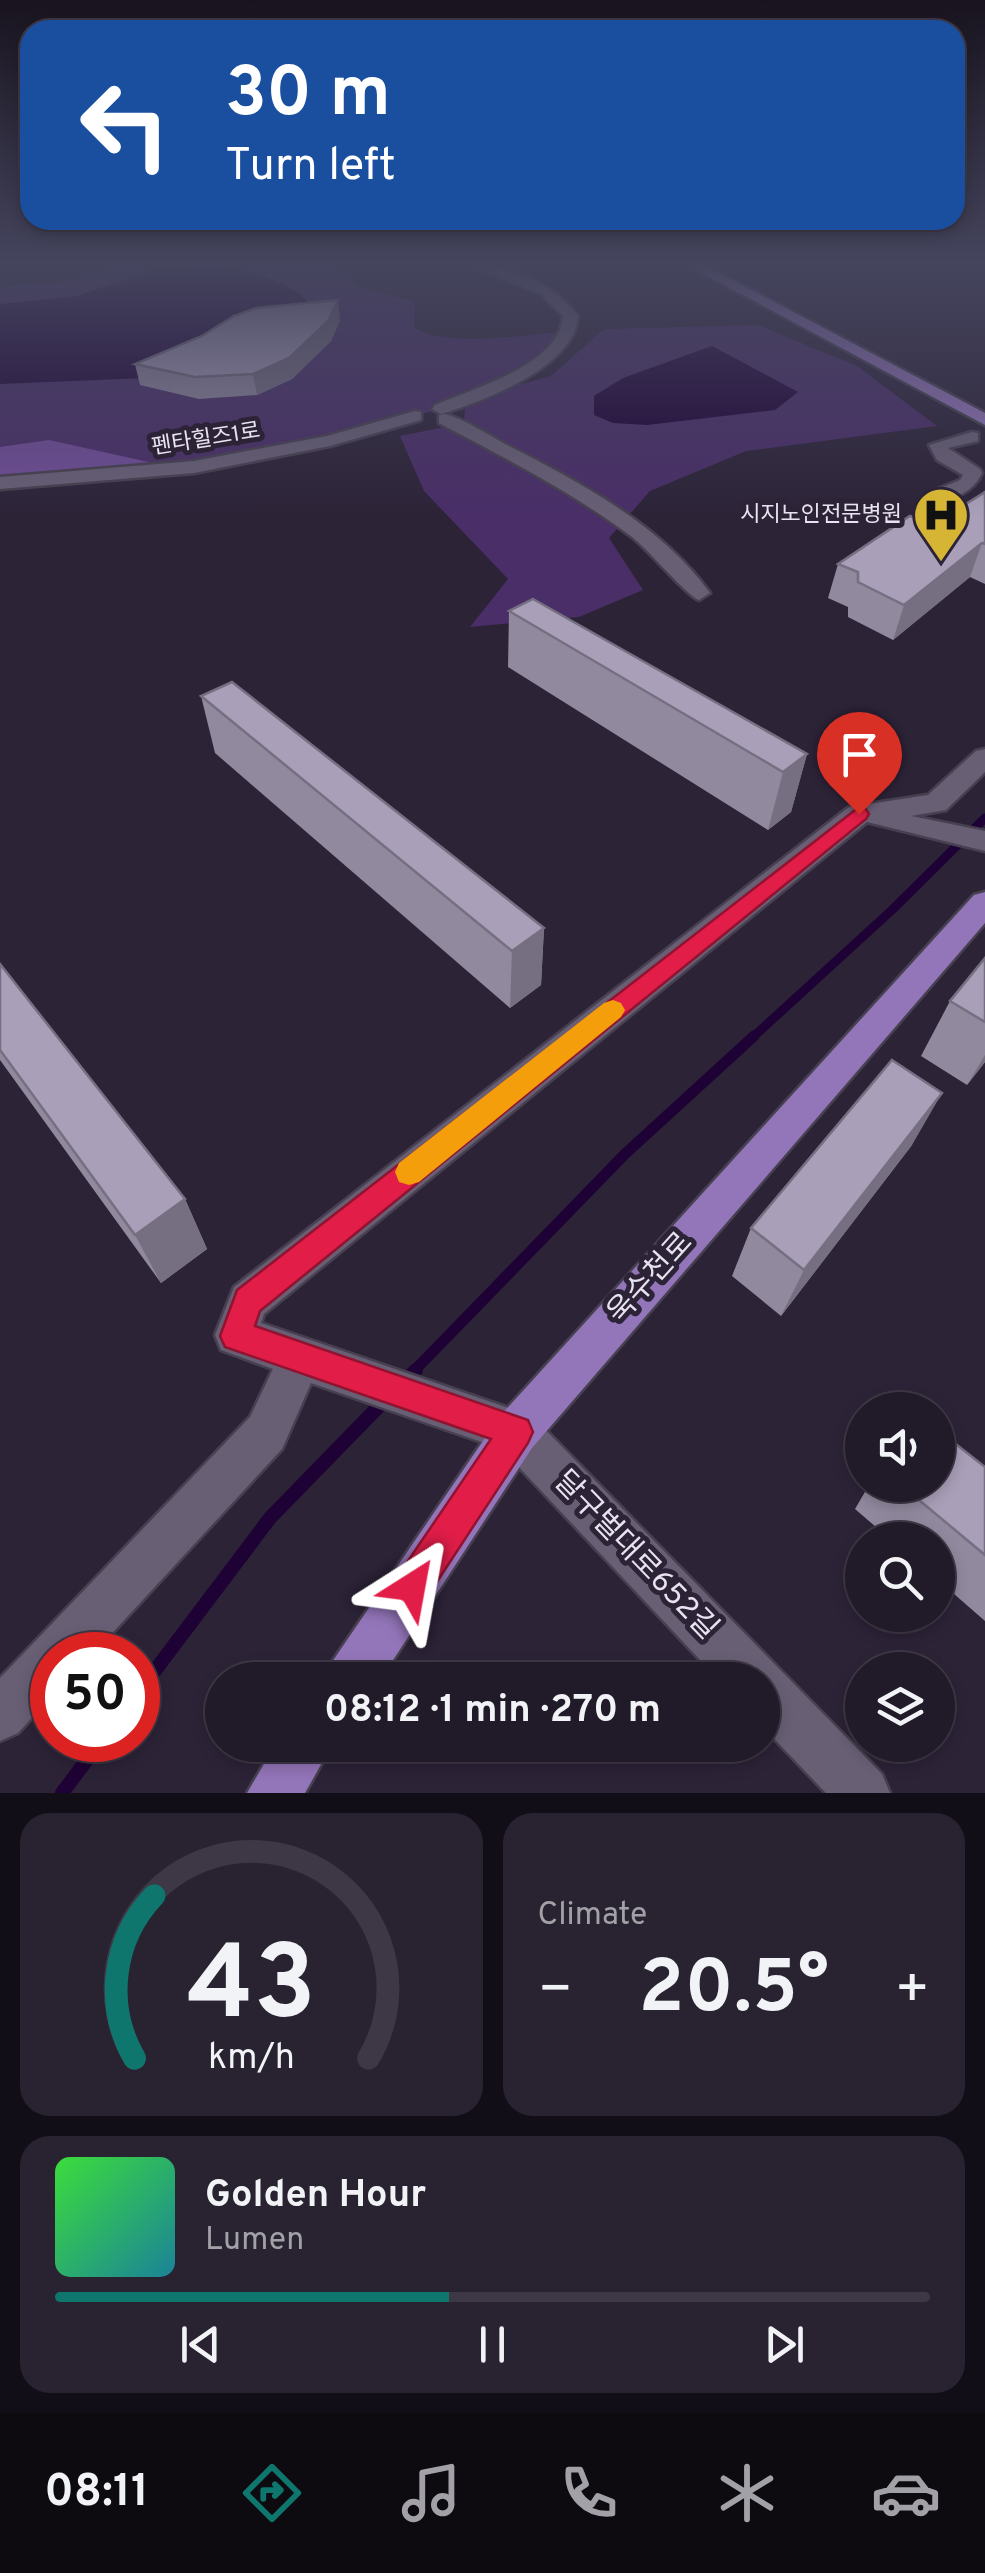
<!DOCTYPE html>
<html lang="en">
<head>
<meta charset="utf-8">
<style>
  :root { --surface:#211a29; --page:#292331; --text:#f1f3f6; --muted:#a2a1a8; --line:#3e3846; --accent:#0f766e }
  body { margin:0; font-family:Overpass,"Noto Sans KR",sans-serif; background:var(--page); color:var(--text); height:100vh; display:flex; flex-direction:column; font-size:38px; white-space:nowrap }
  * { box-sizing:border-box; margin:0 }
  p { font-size:32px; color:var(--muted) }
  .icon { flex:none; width:55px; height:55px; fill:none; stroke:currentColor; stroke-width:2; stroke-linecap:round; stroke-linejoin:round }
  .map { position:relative; height:1793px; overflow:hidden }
  .panel { display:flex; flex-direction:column; gap:20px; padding:20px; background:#120e17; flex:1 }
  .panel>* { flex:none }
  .banner { position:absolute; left:20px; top:20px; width:945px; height:210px; border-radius:30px; box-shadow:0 5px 15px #0003,0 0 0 2px var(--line); background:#1a4fa0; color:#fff; overflow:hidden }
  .tools { position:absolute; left:845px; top:1392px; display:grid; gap:20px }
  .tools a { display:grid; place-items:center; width:110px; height:110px; border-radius:50%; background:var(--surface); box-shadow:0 5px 15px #0003,0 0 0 2px var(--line); font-size:50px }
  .speed { position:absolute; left:30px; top:1632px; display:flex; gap:20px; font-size:50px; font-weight:700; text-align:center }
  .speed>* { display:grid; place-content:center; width:130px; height:130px; border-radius:50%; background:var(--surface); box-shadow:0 5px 15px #0003,0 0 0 2px var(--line); line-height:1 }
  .speed .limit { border:15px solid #d22; background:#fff; color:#111 }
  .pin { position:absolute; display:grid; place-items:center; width:85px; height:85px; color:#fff; margin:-102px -42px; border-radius:50% 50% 50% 0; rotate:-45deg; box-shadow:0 0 10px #0007 }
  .pin .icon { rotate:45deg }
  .me { position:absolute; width:110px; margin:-55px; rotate:34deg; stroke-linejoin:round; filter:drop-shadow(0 0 8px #0008) }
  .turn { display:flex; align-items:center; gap:35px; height:210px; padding:0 40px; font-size:45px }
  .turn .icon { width:130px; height:130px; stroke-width:2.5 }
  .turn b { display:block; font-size:70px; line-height:85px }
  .big { font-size:75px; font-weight:700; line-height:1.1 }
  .panel .tile { flex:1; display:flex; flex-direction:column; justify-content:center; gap:15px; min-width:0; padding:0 35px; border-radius:30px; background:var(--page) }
  .panel .dial { align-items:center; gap:0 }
  .dial svg { height:260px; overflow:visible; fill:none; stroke:var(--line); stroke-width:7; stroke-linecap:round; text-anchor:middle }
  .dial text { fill:var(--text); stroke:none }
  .song { display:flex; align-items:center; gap:30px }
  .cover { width:120px; height:120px; border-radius:15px; background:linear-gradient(135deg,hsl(120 70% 55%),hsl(190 70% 35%)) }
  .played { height:10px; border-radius:5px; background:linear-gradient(90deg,var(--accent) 45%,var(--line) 45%) }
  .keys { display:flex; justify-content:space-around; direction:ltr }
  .heat { display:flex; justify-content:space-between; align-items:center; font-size:55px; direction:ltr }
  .panel .tiles { flex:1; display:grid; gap:20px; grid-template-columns:1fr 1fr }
  .tile:last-child { grid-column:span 2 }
  .trip { position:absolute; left:205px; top:1662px; width:575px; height:100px; border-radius:50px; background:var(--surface); box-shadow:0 5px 15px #0003,0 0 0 2px var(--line); font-weight:700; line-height:100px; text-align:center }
  .tab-bar { display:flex; height:160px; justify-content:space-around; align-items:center; background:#0d0a10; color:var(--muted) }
  .tab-bar .icon { width:70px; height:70px }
  .tab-bar .active { color:var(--accent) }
  .tab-bar b { font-size:45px; color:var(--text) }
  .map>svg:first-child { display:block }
  .green { fill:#492e67 }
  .forest { fill:#6f4d96 }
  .water { fill:#1e0235 }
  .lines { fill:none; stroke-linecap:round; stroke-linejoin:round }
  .stream-far2 { stroke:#1e0235; stroke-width:9 }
  .stream-far1 { stroke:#1e0235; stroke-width:11 }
  .stream { stroke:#1e0235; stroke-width:14 }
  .minor-casing { stroke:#474050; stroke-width:5 }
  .major-casing { stroke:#474050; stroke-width:5 }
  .minor { fill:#685f75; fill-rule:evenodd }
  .major { fill:#9375b9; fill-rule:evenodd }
  .wall { fill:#91899e }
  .shaded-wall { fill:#766f81 }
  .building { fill:#a99fb8; stroke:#766f81; stroke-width:2.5 }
  .route { fill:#e11d48; stroke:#92132f; stroke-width:2.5 }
  .slow { fill:#f59e0b }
  .labels { text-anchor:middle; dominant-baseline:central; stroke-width:10; stroke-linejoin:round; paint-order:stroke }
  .far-street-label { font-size:22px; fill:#e8e3f0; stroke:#2c2337 }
  .far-poi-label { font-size:22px; fill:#e8e3f0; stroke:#2c2337; text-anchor:end }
  .near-street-label { font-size:30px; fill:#e8e3f0; stroke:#2c2337 }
</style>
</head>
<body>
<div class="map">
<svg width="985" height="1793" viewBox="0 0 985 1793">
  <rect width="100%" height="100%" fill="#2c2337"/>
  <path class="green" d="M108,265H331L364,289L409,300L415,306L414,328C452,349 526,334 570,331L560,350L441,409L266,454L0,476V287L71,281Z
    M758,325L857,366L937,426L746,451L650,491L609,538L643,590L579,617L470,627L508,579L424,491L400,436L464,423L465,407L474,397L551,376L604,329Z"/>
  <path class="forest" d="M49,440L153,463L0,476V447Z"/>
  <path class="water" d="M211,267C242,269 302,281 314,313L145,378L0,384V304L77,296L150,271Z
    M712,346L798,392L775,410L647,425L613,423L594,415V396L623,378Z"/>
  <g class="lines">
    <path class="stream-far2" d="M752,1038L892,910L985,818"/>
    <path class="stream-far1" d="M413,1372L625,1154L754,1036"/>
    <path class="stream" d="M406,1380L416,1370
      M138,1693L270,1518L384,1401
      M62,1793L102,1740"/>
    <g class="minor-casing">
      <path id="minor" d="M470,265C511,265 553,283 578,316C576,366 484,401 441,414L432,409L435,405C474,388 560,365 563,316L541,294Z
        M415,411L421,412V420L330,446L194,473L0,489V477L194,461L327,436Z
        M445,414C466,420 487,434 507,445C581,483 660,524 710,593L699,600C688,597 648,549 632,537C572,492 505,458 439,423V415Z
        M972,432L978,433V441L948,448L980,469L982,473C974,491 953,502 933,499V491L960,480L963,475L937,460L929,445Z
        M985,749V772L946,810L911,816L985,831V851L867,822L264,1314L261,1323L532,1416L882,1774L890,1793H826L762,1726V1680H719L502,1449L311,1383L282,1449L92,1655H52V1696L18,1733L0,1741V1678L250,1417L273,1369L221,1350L215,1335L234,1287L849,807L928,795L976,751Z"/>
    </g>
    <g class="major-casing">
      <path id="major" d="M687,265H704L985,413V425Z
        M985,892V923L532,1448L380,1680H325L332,1662L500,1416L974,895Z
        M275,1745H332L305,1793H247Z"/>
    </g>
    <use href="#minor" class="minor"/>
    <use href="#major" class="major"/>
  </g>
  <path class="wall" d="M340,320L331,341L292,379L257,395L199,399L140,385L135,364Z
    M985,492V584L970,577L893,640L848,617V607L828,598L838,564L934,524Z
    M509,611L807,754L791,812L768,830L508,667Z
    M201,696L544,928L541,985L510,1008L215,753Z
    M985,958V1062L967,1085L921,1056L950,1001Z
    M0,964L185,1199L207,1249L161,1283L0,1060Z
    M912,1145L781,1316L732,1276L751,1228Z
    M985,1467V1621L938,1580V1540H891L855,1509L869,1485H938Z"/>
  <path class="shaded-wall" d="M338,300L340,320L331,341L292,379L257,395L253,374Z
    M982,543L970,577L893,640L904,605Z
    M807,754L791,812L768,830L783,772Z
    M544,928L541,985L510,1008L512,951Z
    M985,1055V1062L967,1085Z
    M942,1093L912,1145L781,1316L804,1270Z
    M185,1199L207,1249L161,1283L135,1235Z"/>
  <path class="building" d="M338,300L328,321L289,358L253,374L195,377L135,364L202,336L234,316L256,308Z
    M985,492V544L982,543L904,605L858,582V572L838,564L910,516L934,524Z
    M533,599L807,754L783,772L509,611Z
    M232,682L544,928L512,951L201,696Z
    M985,958V1022L950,1001Z
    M0,964L185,1199L135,1235L0,1050Z
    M892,1060L942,1093L804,1270L751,1228Z
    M938,1430L985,1467V1555L901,1485H938Z"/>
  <linearGradient id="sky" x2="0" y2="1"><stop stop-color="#18131e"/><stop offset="0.51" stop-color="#45455e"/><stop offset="1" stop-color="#45455e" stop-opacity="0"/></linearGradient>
  <rect width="985" height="516" fill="url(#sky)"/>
  <path class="route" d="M859,807L866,809L869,814L866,819L260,1311L255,1326L528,1420L533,1432L528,1443L425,1600L412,1605L399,1600L394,1587L399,1574L491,1439L225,1347L220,1336L237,1290Z"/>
  <path class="slow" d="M613,1000L621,1003L625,1010L621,1017L419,1182L409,1185L399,1182L395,1172L399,1163L604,1003Z"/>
  <defs>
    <g id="hospital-pin" transform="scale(2.875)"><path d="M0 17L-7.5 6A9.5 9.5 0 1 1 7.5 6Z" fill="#d6b534" stroke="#2c2337"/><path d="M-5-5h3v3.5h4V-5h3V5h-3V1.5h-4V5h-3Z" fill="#111"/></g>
  </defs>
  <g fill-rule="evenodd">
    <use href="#hospital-pin" x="941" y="515"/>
  </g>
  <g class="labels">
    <g class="far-street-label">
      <text transform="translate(206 440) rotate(-9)">펜타힐즈1로</text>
    </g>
    <g class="far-poi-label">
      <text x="902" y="515">시지노인전문병원</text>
    </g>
    <g class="near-street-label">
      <text transform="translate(651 1279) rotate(-48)">욱수천로</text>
      <text transform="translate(635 1556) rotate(46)">달구벌대로652길</text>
    </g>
  </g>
</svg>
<div class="tools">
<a><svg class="icon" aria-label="sound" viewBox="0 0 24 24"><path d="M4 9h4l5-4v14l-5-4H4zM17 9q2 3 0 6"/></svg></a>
<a><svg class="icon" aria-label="search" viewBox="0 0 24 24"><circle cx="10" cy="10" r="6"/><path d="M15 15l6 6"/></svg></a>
<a><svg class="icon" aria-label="layers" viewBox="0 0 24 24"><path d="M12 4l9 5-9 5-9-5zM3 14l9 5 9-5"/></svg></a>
</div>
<div class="speed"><div class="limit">50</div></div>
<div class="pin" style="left:859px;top:814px;background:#d93025"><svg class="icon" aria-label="arrive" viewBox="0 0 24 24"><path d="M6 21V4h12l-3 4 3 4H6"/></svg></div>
<svg class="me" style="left:412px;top:1587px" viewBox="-20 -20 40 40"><path d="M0-17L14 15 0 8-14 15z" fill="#e11d48" stroke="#fff" stroke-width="4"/></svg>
<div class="trip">08:12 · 1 min · 270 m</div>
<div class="banner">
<div class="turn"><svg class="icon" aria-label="left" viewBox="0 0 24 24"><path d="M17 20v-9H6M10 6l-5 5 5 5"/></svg><div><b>30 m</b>Turn left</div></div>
</div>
</div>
<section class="panel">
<div class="tiles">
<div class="tile dial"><svg viewBox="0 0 100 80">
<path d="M14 69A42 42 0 1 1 86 69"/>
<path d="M14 69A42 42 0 0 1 20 19" stroke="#0f766e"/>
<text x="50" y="56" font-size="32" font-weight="700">43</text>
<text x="50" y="72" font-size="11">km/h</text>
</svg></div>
<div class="tile"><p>Climate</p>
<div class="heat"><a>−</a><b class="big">20.5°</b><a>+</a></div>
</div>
<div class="tile">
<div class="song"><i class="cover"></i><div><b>Golden Hour</b><p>Lumen</p></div></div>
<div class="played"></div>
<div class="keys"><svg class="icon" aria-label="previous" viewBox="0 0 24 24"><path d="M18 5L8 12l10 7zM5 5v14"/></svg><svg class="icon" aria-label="pause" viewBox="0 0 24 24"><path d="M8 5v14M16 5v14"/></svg><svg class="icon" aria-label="next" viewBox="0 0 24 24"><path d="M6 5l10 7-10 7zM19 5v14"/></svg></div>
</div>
</div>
</section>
<nav class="tab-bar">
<b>08:11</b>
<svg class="icon active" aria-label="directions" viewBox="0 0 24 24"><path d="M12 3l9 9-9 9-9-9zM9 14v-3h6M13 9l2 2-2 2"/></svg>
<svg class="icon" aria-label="music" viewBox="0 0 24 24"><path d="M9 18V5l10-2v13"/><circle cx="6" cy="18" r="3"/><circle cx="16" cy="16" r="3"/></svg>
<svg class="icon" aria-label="phone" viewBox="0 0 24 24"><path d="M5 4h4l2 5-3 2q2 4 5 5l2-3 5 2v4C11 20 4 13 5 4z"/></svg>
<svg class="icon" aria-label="climate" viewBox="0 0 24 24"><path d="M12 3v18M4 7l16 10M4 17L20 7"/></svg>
<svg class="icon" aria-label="car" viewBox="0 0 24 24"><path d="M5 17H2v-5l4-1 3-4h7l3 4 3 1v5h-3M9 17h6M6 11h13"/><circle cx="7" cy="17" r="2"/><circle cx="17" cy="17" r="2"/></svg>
</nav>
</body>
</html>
